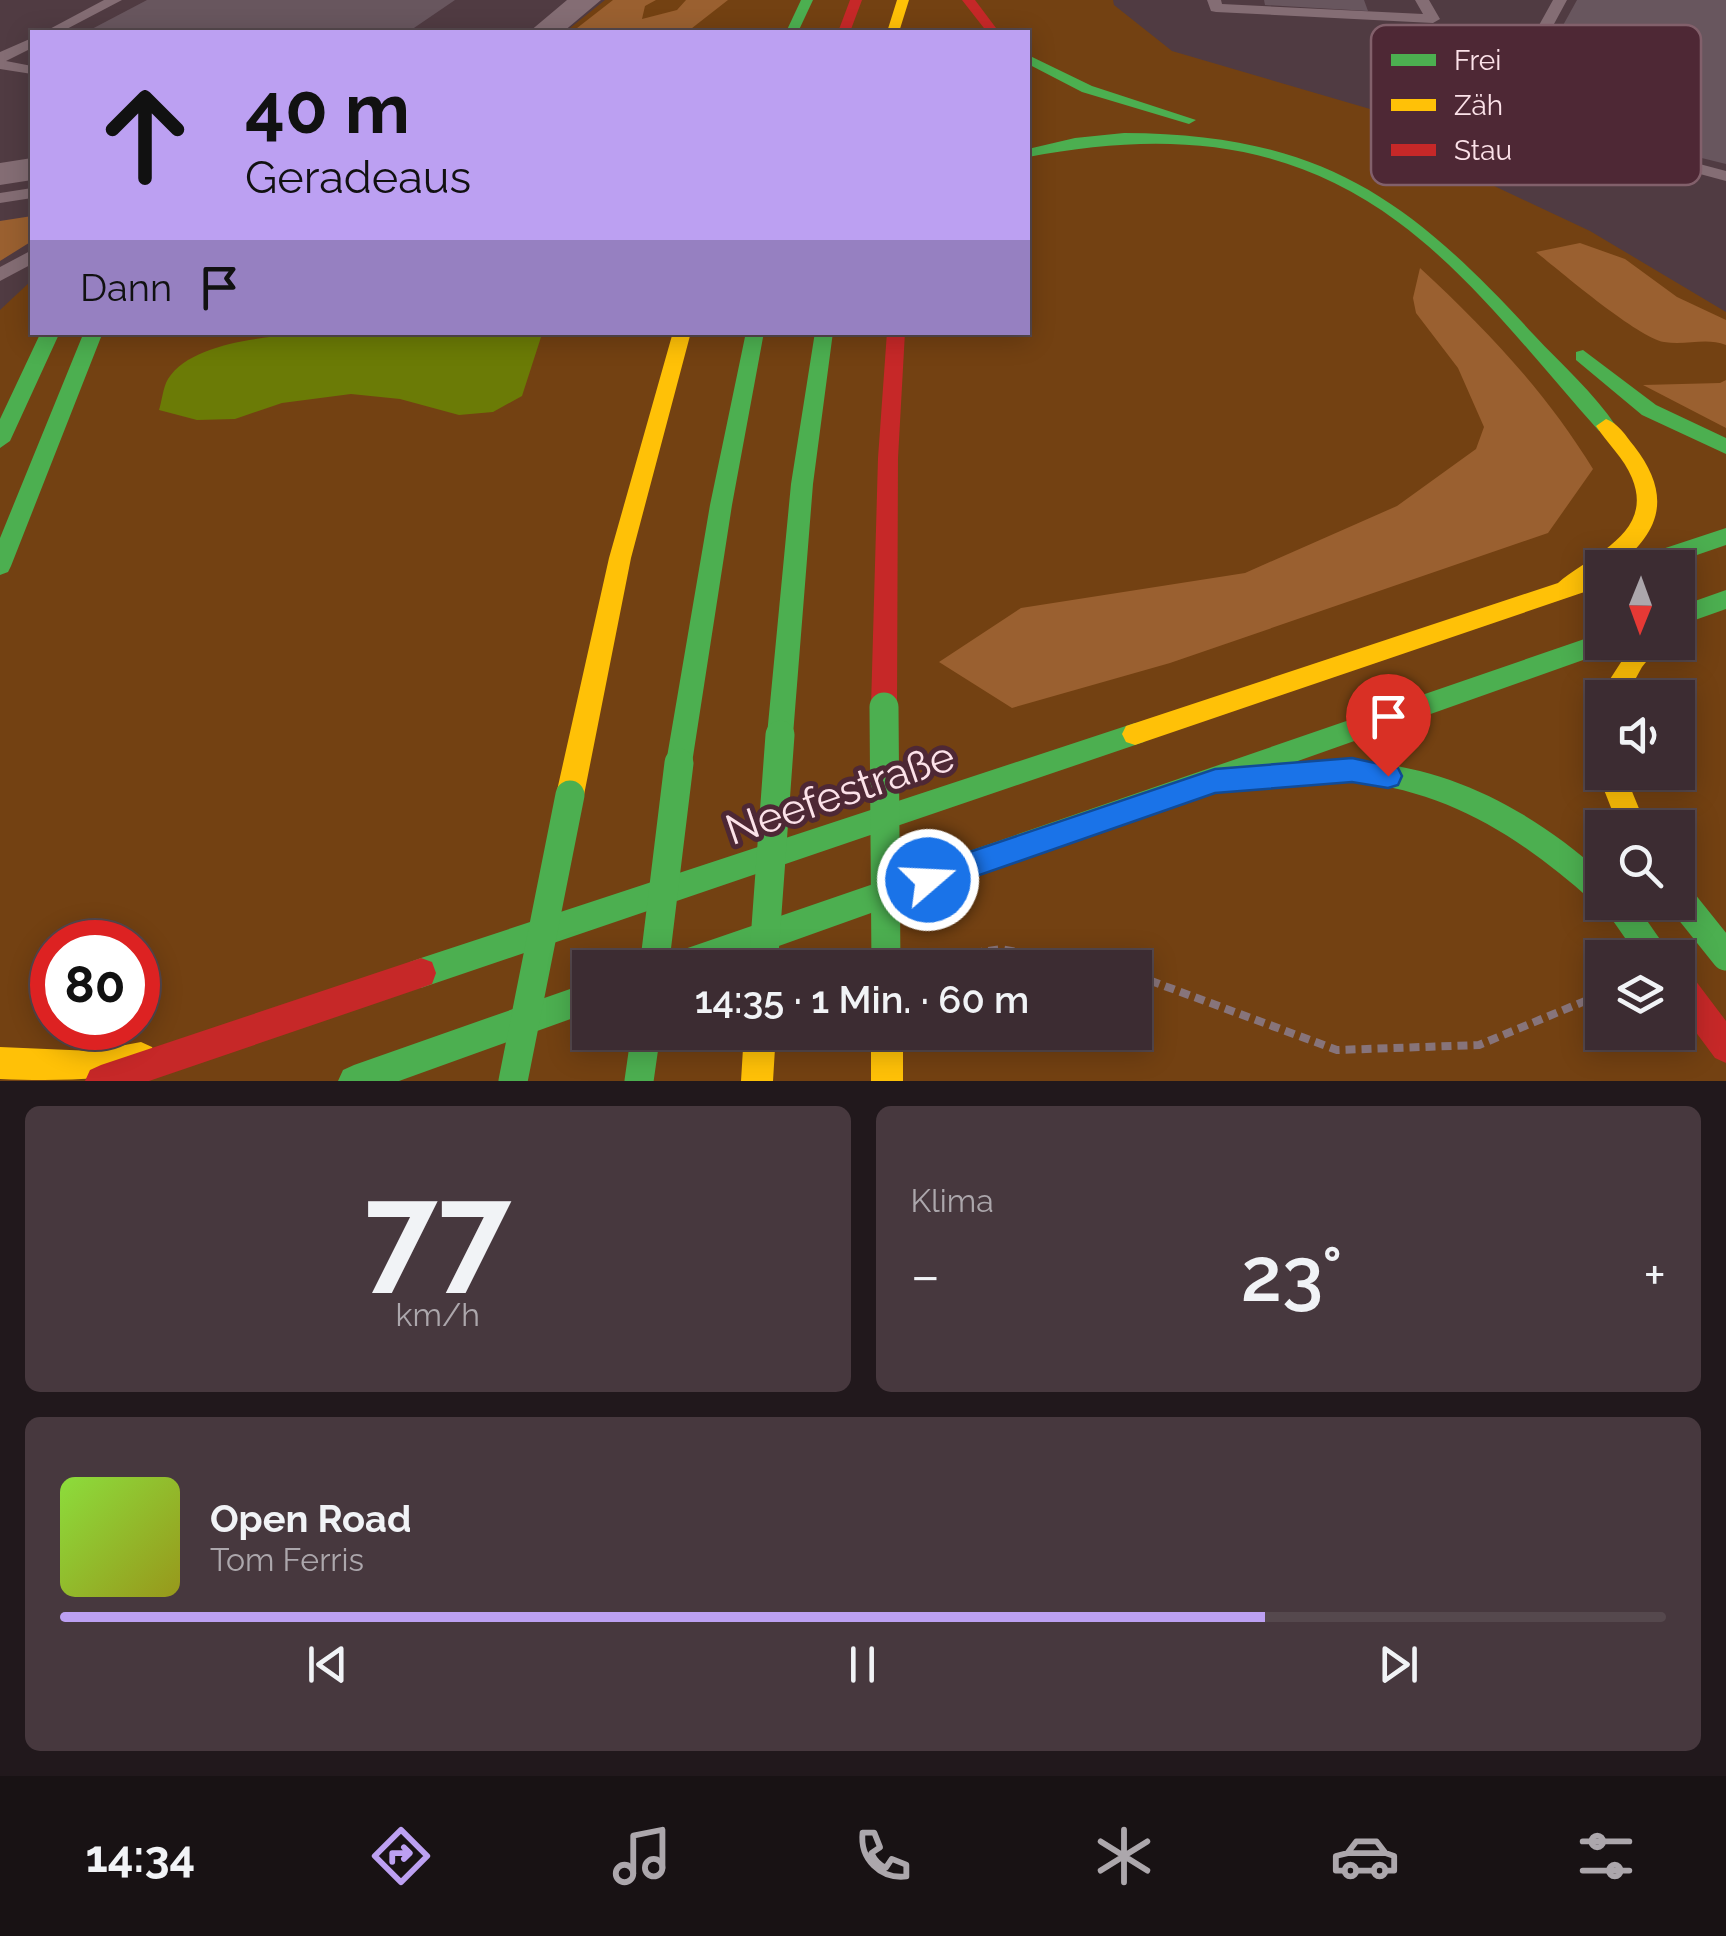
<!DOCTYPE html>
<html lang="de">
<head>
<meta charset="utf-8">
<style>
  :root { --surface:#3c2c32; --page:#47383e; --text:#f1f3f6; --muted:#aca7ac; --line:#55484d; --accent:#bca0f2 }
  body { margin:0; font-family:Raleway,sans-serif; background:var(--page); color:var(--text); height:100vh; display:flex; flex-direction:column; font-size:38px; white-space:nowrap }
  * { box-sizing:border-box; margin:0 }
  p { font-size:32px; color:var(--muted) }
  .icon { flex:none; width:55px; height:55px; fill:none; stroke:currentColor; stroke-width:2; stroke-linecap:round; stroke-linejoin:round }
  .map { position:relative; height:1081px; overflow:hidden }
  .panel { display:flex; flex-direction:column; gap:25px; padding:25px; background:#21181c; flex:1 }
  .panel>* { flex:none }
  .top-card { position:absolute; left:30px; top:30px; width:1000px; height:305px; border-radius:0px; box-shadow:0 5px 25px #0003,0 0 0 2px var(--line); background:#bca0f2; color:#111; overflow:hidden }
  .needle { width:65px; rotate:181deg }
  .tools { position:absolute; left:1585px; top:550px; display:grid; gap:20px }
  .tools a { display:grid; place-items:center; width:110px; height:110px; border-radius:0px; background:var(--surface); box-shadow:0 5px 25px #0003,0 0 0 2px var(--line); font-size:50px }
  .speed { position:absolute; left:30px; top:920px; display:flex; gap:20px; font-size:50px; font-weight:700; text-align:center }
  .speed>* { display:grid; place-content:center; width:130px; height:130px; border-radius:50%; background:var(--surface); box-shadow:0 5px 25px #0003,0 0 0 2px var(--line); line-height:1 }
  .speed .limit { border:15px solid #d22; background:#fff; color:#111 }
  .pin { position:absolute; display:grid; place-items:center; width:85px; height:85px; color:#fff; margin:-102px -42px; border-radius:50% 50% 50% 0; rotate:-45deg; box-shadow:0 0 10px #0007 }
  .pin .icon { rotate:45deg }
  .me { position:absolute; width:110px; margin:-55px; rotate:71deg; stroke-linejoin:round; filter:drop-shadow(0 0 8px #0008) }
  .turn { display:flex; align-items:center; gap:35px; height:210px; padding:0 50px; font-size:45px }
  .turn .icon { width:130px; height:130px; stroke-width:2.5 }
  .turn b { display:block; font-size:70px; line-height:85px }
  .then { display:flex; align-items:center; height:95px; padding:0 50px; background:#0003; gap:20px; font-size:38px }
  .big { font-size:75px; font-weight:600; line-height:1.1 }
  .panel .tile { flex:1; display:flex; flex-direction:column; justify-content:center; gap:15px; min-width:0; padding:0 35px; border-radius:15px; background:var(--page) }
  .panel .dial { align-items:center; gap:0 }
  .dial b { font-size:130px; line-height:1 }
  .song { display:flex; align-items:center; gap:30px }
  .cover { width:120px; height:120px; border-radius:15px; background:linear-gradient(135deg,hsl(90 70% 55%),hsl(60 70% 35%)) }
  .played { height:10px; border-radius:5px; background:linear-gradient(90deg,var(--accent) 75%,var(--line) 75%) }
  .keys { display:flex; justify-content:space-around; direction:ltr }
  .heat { display:flex; justify-content:space-between; align-items:center; font-size:55px; direction:ltr }
  .panel .tiles { flex:1; display:grid; gap:25px; grid-template-columns:1fr 1fr }
  .tile:last-child { grid-column:span 2 }
  .trip { position:absolute; left:572px; top:950px; width:580px; height:100px; border-radius:0px; background:var(--surface); box-shadow:0 5px 25px #0003,0 0 0 2px var(--line); font-weight:600; line-height:100px; text-align:center }
  .dock { display:flex; height:160px; justify-content:space-around; align-items:center; background:#181214; color:var(--muted) }
  .dock .icon { width:70px; height:70px }
  .dock .current { color:var(--accent) }
  .dock b { font-size:45px; color:var(--text) }
  .map>svg:first-child { display:block }
  .green { fill:#734112; fill-rule:evenodd }
  .forest { fill:#9a6030 }
  .water { fill:#6b7b06 }
  .building { fill:#68565e }
  .lines { fill:none; stroke-linecap:round; stroke-linejoin:round }
  .path { stroke:#87747a; stroke-width:8; stroke-dasharray:10 6; stroke-linecap:butt }
  .lane { fill:#846d74; fill-rule:evenodd }
  .street { fill:#846d74; fill-rule:evenodd }
  .fast { fill:#4caf50; fill-rule:evenodd }
  .slow { fill:#ffc107; fill-rule:evenodd }
  .jam { fill:#c62828; fill-rule:evenodd }
  .fast-bridge { stroke:#4caf50; stroke-width:29 }
  .route { fill:#1a73e8; stroke:#114b97; stroke-width:2.5 }
  .labels { text-anchor:middle; dominant-baseline:central; stroke-width:10; stroke-linejoin:round; paint-order:stroke }
  .near-street-label { font-size:42px; fill:#fce2e9; stroke:#4e2835 }
  .key { fill:#4e2835; stroke:#82606b; stroke-width:2.5 }
  .key-label { font-size:28px; fill:#fce2e9 }
</style>
</head>
<body>
<div class="map">
<svg width="1726" height="1081" viewBox="0 0 1726 1081">
  <rect width="100%" height="100%" fill="#503b42"/>
  <path class="green" d="M605,0H1113L1114,5L1172,51L1394,116L1386,135L1590,231L1726,312V1081H0V310L32,280V332H1028V32H565ZM1602,568H1678V642H1602ZM1602,698H1678V772H1602ZM1602,828H1678V902H1602ZM52,942H138V1028H52ZM1602,958H1678V1032H1602ZM590,968H1135V1032H590Z"/>
  <path class="forest" d="M613,0H656L645,6L642,19L677,10L686,0H728L687,32H572Z
    M32,216V241L0,261V221Z
    M1580,243L1625,259L1677,297L1726,320V345C1705,337 1686,346 1664,342C1637,337 1561,272 1536,252Z
    M1420,268C1487,330 1545,391 1593,469L1548,533L1170,663L1012,708L939,662L1021,608L1245,573L1397,506L1476,449L1484,427L1458,368L1416,313L1413,298Z
    M1726,380V428L1643,385L1720,383Z"/>
  <path class="water" d="M310,333L539,332L542,334L522,396L493,412L459,415L400,399L351,394L282,403L235,419L197,420L159,410C162,401 163,387 168,379C192,341 270,337 310,333Z"/>
  <path class="building" d="M147,0H455L411,30L416,32L88,31Z
    M1264,0H1364L1368,11L1265,5Z
    M1577,0H1726V164L1515,112Z"/>
  <g class="lines">
    <path class="path" d="M941,958L1001,949L1104,968
      M1135,975L1337,1050L1479,1045L1602,994"/>
    <path class="lane" d="M104,0H122L61,32H44Z
      M1207,0H1221L1222,4L1423,14L1415,0H1429L1440,19L1433,23L1216,12L1211,11Z
      M1553,0H1567L1509,107L1518,116L1726,171V181L1506,122L1493,108Z
      M32,38V48L6,61L32,66V74L0,69V52Z
      M32,188V198L0,203V193Z
      M32,250V264L0,281V267Z"/>
    <path class="street" d="M567,0H601L563,32H529Z
      M32,158V180L0,185V163Z"/>
    <path class="fast" d="M801,0H813L798,32H786Z
      M1028,55L1092,86L1196,120L1189,124L1082,92L1028,64Z
      M1124,133C1319,134 1407,196 1534,335C1561,364 1594,393 1616,426L1613,431H1599C1535,360 1475,279 1398,222C1284,137 1162,132 1028,157V149L1075,138Z
      M41,332H60L10,441L0,448V419Z
      M84,332H103L11,566L8,572L0,575V538Z
      M746,332H764L732,505L692,763L688,771L679,775L670,771L666,763L710,505Z
      M815,332H833L813,484L793,735L789,743L780,746L771,743L767,735L791,484Z
      M1583,350L1656,405L1726,438V454L1642,415L1576,360V352Z
      M1726,528V545L1659,568H1620L1623,562Z
      M1726,590V609L1678,626V607Z
      M1602,633V642H1617L1614,649L1295,762C1416,751 1512,794 1602,873V902H1634L1673,958H1639L1602,905L1592,901C1523,839 1450,792 1357,782C1330,780 1299,793 1274,783L1272,770L717,968H658L662,957L673,953Z
      M1135,723L1144,726L1148,734L1144,742L421,988L410,984L406,973L410,962L421,958Z
      M590,982V1012L399,1081H338L343,1070L354,1065Z"/>
    <path class="slow" d="M897,0H909L899,32H887Z
      M673,332H691L631,558L584,795L580,804L570,807L560,804L556,795L609,558Z
      M1606,419C1618,423 1626,436 1634,446C1672,495 1662,532 1614,568H1602V586L1135,745L1126,742L1122,734L1126,726L1558,583C1590,555 1655,534 1632,478C1624,458 1607,443 1596,426Z
      M1634,642H1662L1642,667L1625,698H1602V704L1599,698L1603,690Z
      M1602,763V772H1624L1647,828H1619L1597,772Z
      M744,1032H776L773,1081H741Z
      M871,1032H903V1081H871Z
      M141,1042L152,1047L157,1058L152,1069C106,1081 49,1081 0,1079V1047L93,1051Z"/>
    <path class="jam" d="M850,0H862L850,32H838Z
      M962,0H975L999,32H987Z
      M887,332H905L898,458L897,707L893,715L884,718L875,715L871,707L878,458Z
      M421,958L432,962L436,973L432,984L421,988L149,1081H85L90,1070L101,1065Z
      M1678,968L1689,972L1726,1021V1063L1715,1058L1678,1008Z"/>
    <path class="fast-bridge" d="M884,707L886,968
      M1678,896L1726,956
      M654,968L679,763
      M763,968L780,735
      M513,1081L570,795
      M639,1081L646,1032"/>
  </g>
  <path class="route" d="M1352,758L1398,768L1402,776L1398,785L1388,788L1352,782L1215,793L928,893L918,889L913,880L918,870L928,866L1215,769Z"/>
  <g class="labels">
    <g class="near-street-label">
      <text transform="translate(840 793) rotate(-19)">Neefestraße</text>
    </g>
  </g>
  <rect x="1371" y="25" width="330" height="160" rx="15" class="key"/>
  <rect x="1391" y="54" width="45" height="12" fill="#4caf50"/>
  <rect x="1391" y="99" width="45" height="12" fill="#ffc107"/>
  <rect x="1391" y="144" width="45" height="12" fill="#c62828"/>
  <g class="key-label">
    <text x="1454" y="70">Frei</text>
    <text x="1454" y="115">Zäh</text>
    <text x="1454" y="160">Stau</text>
  </g>
</svg>
<div class="tools">
<a><svg class="needle" viewBox="-14 -14 28 28"><path d="M0-13l5 13h-10z" fill="#e53935"/><path d="M0 13l5-13h-10z" fill="#aca7ac"/></svg></a>
<a><svg class="icon" aria-label="sound" viewBox="0 0 24 24"><path d="M4 9h4l5-4v14l-5-4H4zM17 9q2 3 0 6"/></svg></a>
<a><svg class="icon" aria-label="search" viewBox="0 0 24 24"><circle cx="10" cy="10" r="6"/><path d="M15 15l6 6"/></svg></a>
<a><svg class="icon" aria-label="layers" viewBox="0 0 24 24"><path d="M12 4l9 5-9 5-9-5zM3 14l9 5 9-5"/></svg></a>
</div>
<div class="speed"><div class="limit">80</div></div>
<div class="pin" style="left:1388px;top:776px;background:#d93025"><svg class="icon" aria-label="arrive" viewBox="0 0 24 24"><path d="M6 21V4h12l-3 4 3 4H6"/></svg></div>
<svg class="me" style="left:928px;top:880px" viewBox="-20 -20 40 40"><circle r="17" fill="#1a73e8" stroke="#fff" stroke-width="3"/><path d="M0-11L8 9 0 5-8 9z" fill="#fff"/></svg>
<div class="trip">14:35 · 1 Min. · 60 m</div>
<div class="top-card">
<div class="turn"><svg class="icon" aria-label="ahead" viewBox="0 0 24 24"><path d="M12 20V5M6 11l6-6 6 6"/></svg><div><b>40 m</b>Geradeaus</div></div>
<div class="then">Dann<svg class="icon" aria-label="arrive" viewBox="0 0 24 24"><path d="M6 21V4h12l-3 4 3 4H6"/></svg></div>
</div>
</div>
<section class="panel">
<div class="tiles">
<div class="tile dial"><b>77</b><p>km/h</p></div>
<div class="tile"><p>Klima</p>
<div class="heat"><a>−</a><b class="big">23°</b><a>+</a></div>
</div>
<div class="tile">
<div class="song"><i class="cover"></i><div><b>Open Road</b><p>Tom Ferris</p></div></div>
<div class="played"></div>
<div class="keys"><svg class="icon" aria-label="previous" viewBox="0 0 24 24"><path d="M18 5L8 12l10 7zM5 5v14"/></svg><svg class="icon" aria-label="pause" viewBox="0 0 24 24"><path d="M8 5v14M16 5v14"/></svg><svg class="icon" aria-label="next" viewBox="0 0 24 24"><path d="M6 5l10 7-10 7zM19 5v14"/></svg></div>
</div>
</div>
</section>
<nav class="dock">
<b>14:34</b>
<svg class="icon current" aria-label="directions" viewBox="0 0 24 24"><path d="M12 3l9 9-9 9-9-9zM9 14v-3h6M13 9l2 2-2 2"/></svg>
<svg class="icon" aria-label="music" viewBox="0 0 24 24"><path d="M9 18V5l10-2v13"/><circle cx="6" cy="18" r="3"/><circle cx="16" cy="16" r="3"/></svg>
<svg class="icon" aria-label="phone" viewBox="0 0 24 24"><path d="M5 4h4l2 5-3 2q2 4 5 5l2-3 5 2v4C11 20 4 13 5 4z"/></svg>
<svg class="icon" aria-label="climate" viewBox="0 0 24 24"><path d="M12 3v18M4 7l16 10M4 17L20 7"/></svg>
<svg class="icon" aria-label="car" viewBox="0 0 24 24"><path d="M5 17H2v-5l4-1 3-4h7l3 4 3 1v5h-3M9 17h6M6 11h13"/><circle cx="7" cy="17" r="2"/><circle cx="17" cy="17" r="2"/></svg>
<svg class="icon" aria-label="filters" viewBox="0 0 24 24"><path d="M4 7h16M4 17h16"/><circle cx="9" cy="7" r="2"/><circle cx="15" cy="17" r="2"/></svg>
</nav>
</body>
</html>
